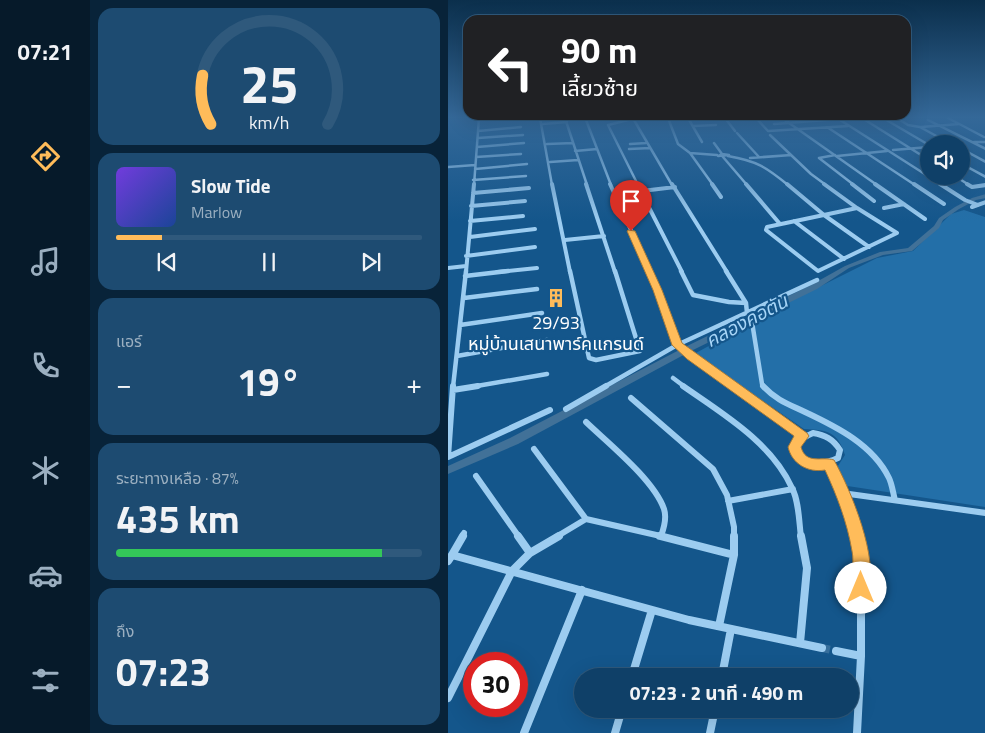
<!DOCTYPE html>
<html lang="th">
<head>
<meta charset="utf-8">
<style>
  :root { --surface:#0f4068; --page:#1d4b71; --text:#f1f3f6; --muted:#9bafc0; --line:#2f597c; --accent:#ffbc5a }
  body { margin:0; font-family:"Titillium Web","Noto Sans Thai",sans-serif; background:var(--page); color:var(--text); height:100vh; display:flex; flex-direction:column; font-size:19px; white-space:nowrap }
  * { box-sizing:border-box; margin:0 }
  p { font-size:16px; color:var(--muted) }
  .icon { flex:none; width:28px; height:28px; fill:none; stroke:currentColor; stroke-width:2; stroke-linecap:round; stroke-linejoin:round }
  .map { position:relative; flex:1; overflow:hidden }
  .sheet { display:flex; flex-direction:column; gap:8px; padding:8px; background:#082339; width:358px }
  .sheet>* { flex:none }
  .guide { position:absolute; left:15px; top:15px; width:448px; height:105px; border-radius:15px; box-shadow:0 5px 20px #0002,0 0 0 1px var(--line); background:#202124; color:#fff; overflow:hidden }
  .tools { position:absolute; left:472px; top:135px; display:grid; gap:10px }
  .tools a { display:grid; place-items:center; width:50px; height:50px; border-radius:50%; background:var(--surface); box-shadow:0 5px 20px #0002,0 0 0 1px var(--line); font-size:25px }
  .speed { position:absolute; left:15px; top:652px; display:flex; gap:10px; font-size:25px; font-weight:700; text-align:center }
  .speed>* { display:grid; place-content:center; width:65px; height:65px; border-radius:50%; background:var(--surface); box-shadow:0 5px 20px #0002,0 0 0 1px var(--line); line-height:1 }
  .speed .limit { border:8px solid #d22; background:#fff; color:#111 }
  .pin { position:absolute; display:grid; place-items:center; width:42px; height:42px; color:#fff; margin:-51px -21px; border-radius:50% 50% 50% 0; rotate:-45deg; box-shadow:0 0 5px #0007 }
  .pin .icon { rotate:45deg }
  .me { position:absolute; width:55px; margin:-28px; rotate:0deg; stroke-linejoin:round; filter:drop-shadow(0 0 4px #0008) }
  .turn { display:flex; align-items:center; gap:18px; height:105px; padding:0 15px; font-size:22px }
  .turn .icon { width:65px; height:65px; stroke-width:2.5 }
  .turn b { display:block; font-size:35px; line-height:42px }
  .big { font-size:38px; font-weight:700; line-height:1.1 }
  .sheet .widget { flex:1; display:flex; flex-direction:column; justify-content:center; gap:8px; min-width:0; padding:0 18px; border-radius:15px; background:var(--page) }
  .sheet .dial { align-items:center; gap:0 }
  .dial svg { height:130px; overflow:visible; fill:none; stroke:var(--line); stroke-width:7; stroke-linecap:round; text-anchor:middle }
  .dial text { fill:var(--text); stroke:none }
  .song { display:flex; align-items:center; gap:15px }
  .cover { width:60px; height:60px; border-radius:8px; background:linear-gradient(135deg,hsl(260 70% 55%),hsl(220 70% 35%)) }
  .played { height:5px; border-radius:2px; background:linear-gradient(90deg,var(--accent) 15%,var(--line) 15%) }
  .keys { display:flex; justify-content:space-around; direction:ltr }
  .heat { display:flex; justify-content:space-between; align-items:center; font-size:28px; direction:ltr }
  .charge { height:8px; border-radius:4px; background:linear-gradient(90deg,#34c759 87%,var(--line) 0) }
  .trip { position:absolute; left:126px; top:668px; width:285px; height:50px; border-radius:25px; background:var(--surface); box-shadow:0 5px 20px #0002,0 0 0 1px var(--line); font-weight:700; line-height:50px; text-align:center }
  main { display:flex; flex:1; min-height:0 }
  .tabs { display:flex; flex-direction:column; width:90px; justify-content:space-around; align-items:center; background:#061a2a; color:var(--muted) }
  .tabs .icon { width:35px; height:35px }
  .tabs .current { color:var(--accent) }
  .tabs b { font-size:22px; color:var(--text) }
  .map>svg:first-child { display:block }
  .green { fill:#236fa8 }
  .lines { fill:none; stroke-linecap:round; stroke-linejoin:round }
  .canal { fill:#417198; fill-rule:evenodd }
  .street-tunnel { stroke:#376f9c; stroke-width:8; stroke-dasharray:8 4; stroke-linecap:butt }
  .street-far4 { stroke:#9cccf0; stroke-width:2.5 }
  .street-far3 { stroke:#9cccf0; stroke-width:4 }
  .street-far2 { stroke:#9cccf0; stroke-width:4.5 }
  .street-far1 { stroke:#9cccf0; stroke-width:6 }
  .street { stroke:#9cccf0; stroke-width:8 }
  .route { fill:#ffbc5a; stroke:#a67a3a }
  .labels { text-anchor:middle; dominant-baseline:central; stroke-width:4.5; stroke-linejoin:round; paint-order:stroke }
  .poi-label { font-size:18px; fill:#fff; stroke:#14568b }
  .water-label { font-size:19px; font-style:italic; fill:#a7d5f7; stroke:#14568b }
</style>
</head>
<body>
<main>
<nav class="tabs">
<b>07:21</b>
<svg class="icon current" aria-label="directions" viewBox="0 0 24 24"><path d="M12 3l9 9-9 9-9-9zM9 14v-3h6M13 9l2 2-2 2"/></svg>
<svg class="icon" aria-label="music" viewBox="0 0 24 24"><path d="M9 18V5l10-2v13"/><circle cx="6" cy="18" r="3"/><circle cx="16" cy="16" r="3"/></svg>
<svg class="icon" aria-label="phone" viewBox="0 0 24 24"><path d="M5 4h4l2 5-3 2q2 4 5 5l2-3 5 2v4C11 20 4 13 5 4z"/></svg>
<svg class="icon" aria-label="climate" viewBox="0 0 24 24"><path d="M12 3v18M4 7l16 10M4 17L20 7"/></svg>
<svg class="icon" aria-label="car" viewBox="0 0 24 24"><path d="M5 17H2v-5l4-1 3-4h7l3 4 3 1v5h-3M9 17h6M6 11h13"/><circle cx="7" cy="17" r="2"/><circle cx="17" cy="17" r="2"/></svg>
<svg class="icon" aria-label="filters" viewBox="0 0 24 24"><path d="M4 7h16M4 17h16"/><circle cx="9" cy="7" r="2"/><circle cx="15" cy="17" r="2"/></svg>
</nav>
<section class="sheet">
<div class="widget dial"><svg viewBox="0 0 100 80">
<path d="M14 69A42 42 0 1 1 86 69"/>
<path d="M14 69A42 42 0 0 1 9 39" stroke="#ffbc5a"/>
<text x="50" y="56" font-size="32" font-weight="700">25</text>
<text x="50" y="72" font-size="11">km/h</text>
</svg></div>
<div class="widget">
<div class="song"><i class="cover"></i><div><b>Slow Tide</b><p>Marlow</p></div></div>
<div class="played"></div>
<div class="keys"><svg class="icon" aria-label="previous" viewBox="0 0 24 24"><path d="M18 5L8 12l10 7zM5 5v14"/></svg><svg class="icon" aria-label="pause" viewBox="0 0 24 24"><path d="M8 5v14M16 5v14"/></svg><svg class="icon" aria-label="next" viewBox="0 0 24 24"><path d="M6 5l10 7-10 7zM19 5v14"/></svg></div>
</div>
<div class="widget"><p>แอร์</p>
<div class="heat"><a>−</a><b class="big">19°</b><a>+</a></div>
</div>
<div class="widget"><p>ระยะทางเหลือ · 87%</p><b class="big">435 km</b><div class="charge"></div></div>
<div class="widget"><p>ถึง</p><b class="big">07:23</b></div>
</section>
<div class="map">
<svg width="538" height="733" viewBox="0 0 538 733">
  <rect width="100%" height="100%" fill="#14568b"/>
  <path class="green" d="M516,210L537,217V507L393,485L388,469L397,455C390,432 380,430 356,429L246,354L349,298L429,258L465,251L503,214Z"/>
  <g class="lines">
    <path class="canal" d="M538,194V198L528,200L511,209L495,220L491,228L464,251L435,255L401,268L369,289L243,351L70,444L0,474V466L62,438L237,347L363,285L397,266L432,252L460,248L486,226L491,218L507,207L524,198Z"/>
    <path class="street-tunnel" d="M374,648L388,651"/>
    <path class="street-far4" d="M92,118L104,185
      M117,118L139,185
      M135,118L138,120L163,185
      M188,118L160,125L190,185
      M220,118L230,144L242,153L265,185
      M240,118L254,142
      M277,118L287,131
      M308,118L320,131L400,126
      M334,118L429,185
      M389,118L494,185
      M414,118L481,160
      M435,118L481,145
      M449,118L460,125L472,127L503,144
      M500,118L536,137
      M186,120L224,185
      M480,120L538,149
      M94,124L119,122
      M326,124L391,119
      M245,126L268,125
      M379,127L467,185
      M473,127L511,124
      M30,131L73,127
      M289,133L311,157
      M322,135L363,174L378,185
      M30,138L75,135
      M526,142H538
      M266,143L274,154
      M99,144L125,143
      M182,144L198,143
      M29,147L76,143
      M181,149L202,148
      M514,149L538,162
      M445,150L481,147
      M127,151L149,149
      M242,153L269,155
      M274,154L281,155L270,156Z
      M387,155L371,158L406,185
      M280,156C309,161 318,167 340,185
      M389,156L439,151
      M28,157L73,154
      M275,157L299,185
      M302,158L343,155
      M102,162L130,160
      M514,164L538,177
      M0,167L27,165
      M27,169L79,164
      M507,176L521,185
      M25,180L78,176
      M26,185L31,118"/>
    <path class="street-far3" d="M104,184L122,272
      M138,184L167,272
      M162,184L202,272
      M189,184L234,272
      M224,184L279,272
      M264,184L273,197
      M298,184L332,224
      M339,184L376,215L421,247
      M376,184L409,208
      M404,184L426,201
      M427,184L477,219
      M466,184L496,204
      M492,184L517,200L530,205
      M519,184L524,187L538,185
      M194,191L227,187
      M25,193L81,188
      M187,204L186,198L196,196
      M23,206L77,201
      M524,207L538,202
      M409,208L449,233L370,271L318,230L319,227Z
      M436,208L456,204
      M22,221L75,216
      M346,221L396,259
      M22,237L87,229
      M117,240L156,236
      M18,256L87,247
      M0,268L18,266
      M18,272L26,184
      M49,272L89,268"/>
    <path class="street-far2" d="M122,271L141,358L148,360L192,351L167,271
      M202,271L229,345L286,387
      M233,271L245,295L281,302L298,303
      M278,271L298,303L299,313L304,322L314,384L316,387
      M17,276L60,271
      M16,298L89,289
      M12,325L94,313
      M9,356L99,340
      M225,378L237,387
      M5,387L18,271
      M23,387L99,374
      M156,387L229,345L369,280"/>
    <path class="street-far1" d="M235,386C275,414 323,442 344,488C351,501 351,522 353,537
      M285,386L355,436
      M315,386C328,400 340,404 357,412C389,427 425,445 441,478C444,484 445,493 447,500
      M5,390L30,386
      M183,398L265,469L279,495L286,527V537
      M118,409L158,386
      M138,422C161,444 206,480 216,509C219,518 216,528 213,536
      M365,433C377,435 385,439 392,450L390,458C359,473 327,449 365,433Z
      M86,449L138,519L217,537
      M0,457L5,386
      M0,457L102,410
      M381,464L403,512L409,537
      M28,476L71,537
      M394,493L538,513
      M280,501L345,489
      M14,537L16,533
      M108,537L138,519"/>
    <path class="street" d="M70,536L82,553
      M212,536L286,555
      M409,536L413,554V656L409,733
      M4,555L15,536
      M0,561L4,555L241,620L374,648
      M271,626L286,555V536
      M352,643L359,568L353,536
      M388,651L413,656
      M274,674L285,676
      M184,676L204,610
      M274,676L283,629
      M0,698L64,571L82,553L111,536
      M76,733L134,590
      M167,733L174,709
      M262,733L267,709"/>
  </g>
  <linearGradient id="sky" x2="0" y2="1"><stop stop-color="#0b2f4c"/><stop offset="0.53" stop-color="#346898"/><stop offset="1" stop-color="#346898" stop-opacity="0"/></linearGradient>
  <rect width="538" height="221" fill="url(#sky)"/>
  <path class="route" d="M180,230L187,231L214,290L234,343L359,433L361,436L353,447C358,465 374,456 386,460C402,488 433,562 419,593L413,595L407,593C401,580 407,564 404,551C399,522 389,496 377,470C360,473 344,464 340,447L346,436L239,359L224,345L205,290L179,231Z"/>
  <defs>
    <g id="building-bare" transform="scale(1.5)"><path d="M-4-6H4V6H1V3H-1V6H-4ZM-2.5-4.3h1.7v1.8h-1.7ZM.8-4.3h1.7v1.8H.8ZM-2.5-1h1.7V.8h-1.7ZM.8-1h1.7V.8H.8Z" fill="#ffbc5a" stroke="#14568b" stroke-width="2.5" paint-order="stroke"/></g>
  </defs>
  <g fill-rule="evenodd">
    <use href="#building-bare" x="108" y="298"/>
  </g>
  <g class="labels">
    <g class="poi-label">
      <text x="108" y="322">29/93<tspan x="108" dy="21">หมู่บ้านเสนาพาร์คแกรนด์</tspan></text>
    </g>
    <g class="water-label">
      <text transform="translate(298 320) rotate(-28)">คลองคอตัน</text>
    </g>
  </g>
</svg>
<div class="tools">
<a><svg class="icon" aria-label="sound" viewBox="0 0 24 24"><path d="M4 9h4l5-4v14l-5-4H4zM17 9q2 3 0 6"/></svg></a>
</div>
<div class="speed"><div class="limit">30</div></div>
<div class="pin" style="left:183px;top:231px;background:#d93025"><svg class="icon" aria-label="arrive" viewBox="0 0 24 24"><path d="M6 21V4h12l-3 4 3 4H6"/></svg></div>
<svg class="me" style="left:413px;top:588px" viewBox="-20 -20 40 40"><circle r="19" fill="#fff"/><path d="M0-13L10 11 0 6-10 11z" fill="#ffbc5a"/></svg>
<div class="trip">07:23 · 2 นาที · 490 m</div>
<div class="guide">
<div class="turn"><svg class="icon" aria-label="left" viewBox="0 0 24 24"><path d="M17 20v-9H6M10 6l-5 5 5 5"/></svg><div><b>90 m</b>เลี้ยวซ้าย</div></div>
</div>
</div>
</main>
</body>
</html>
